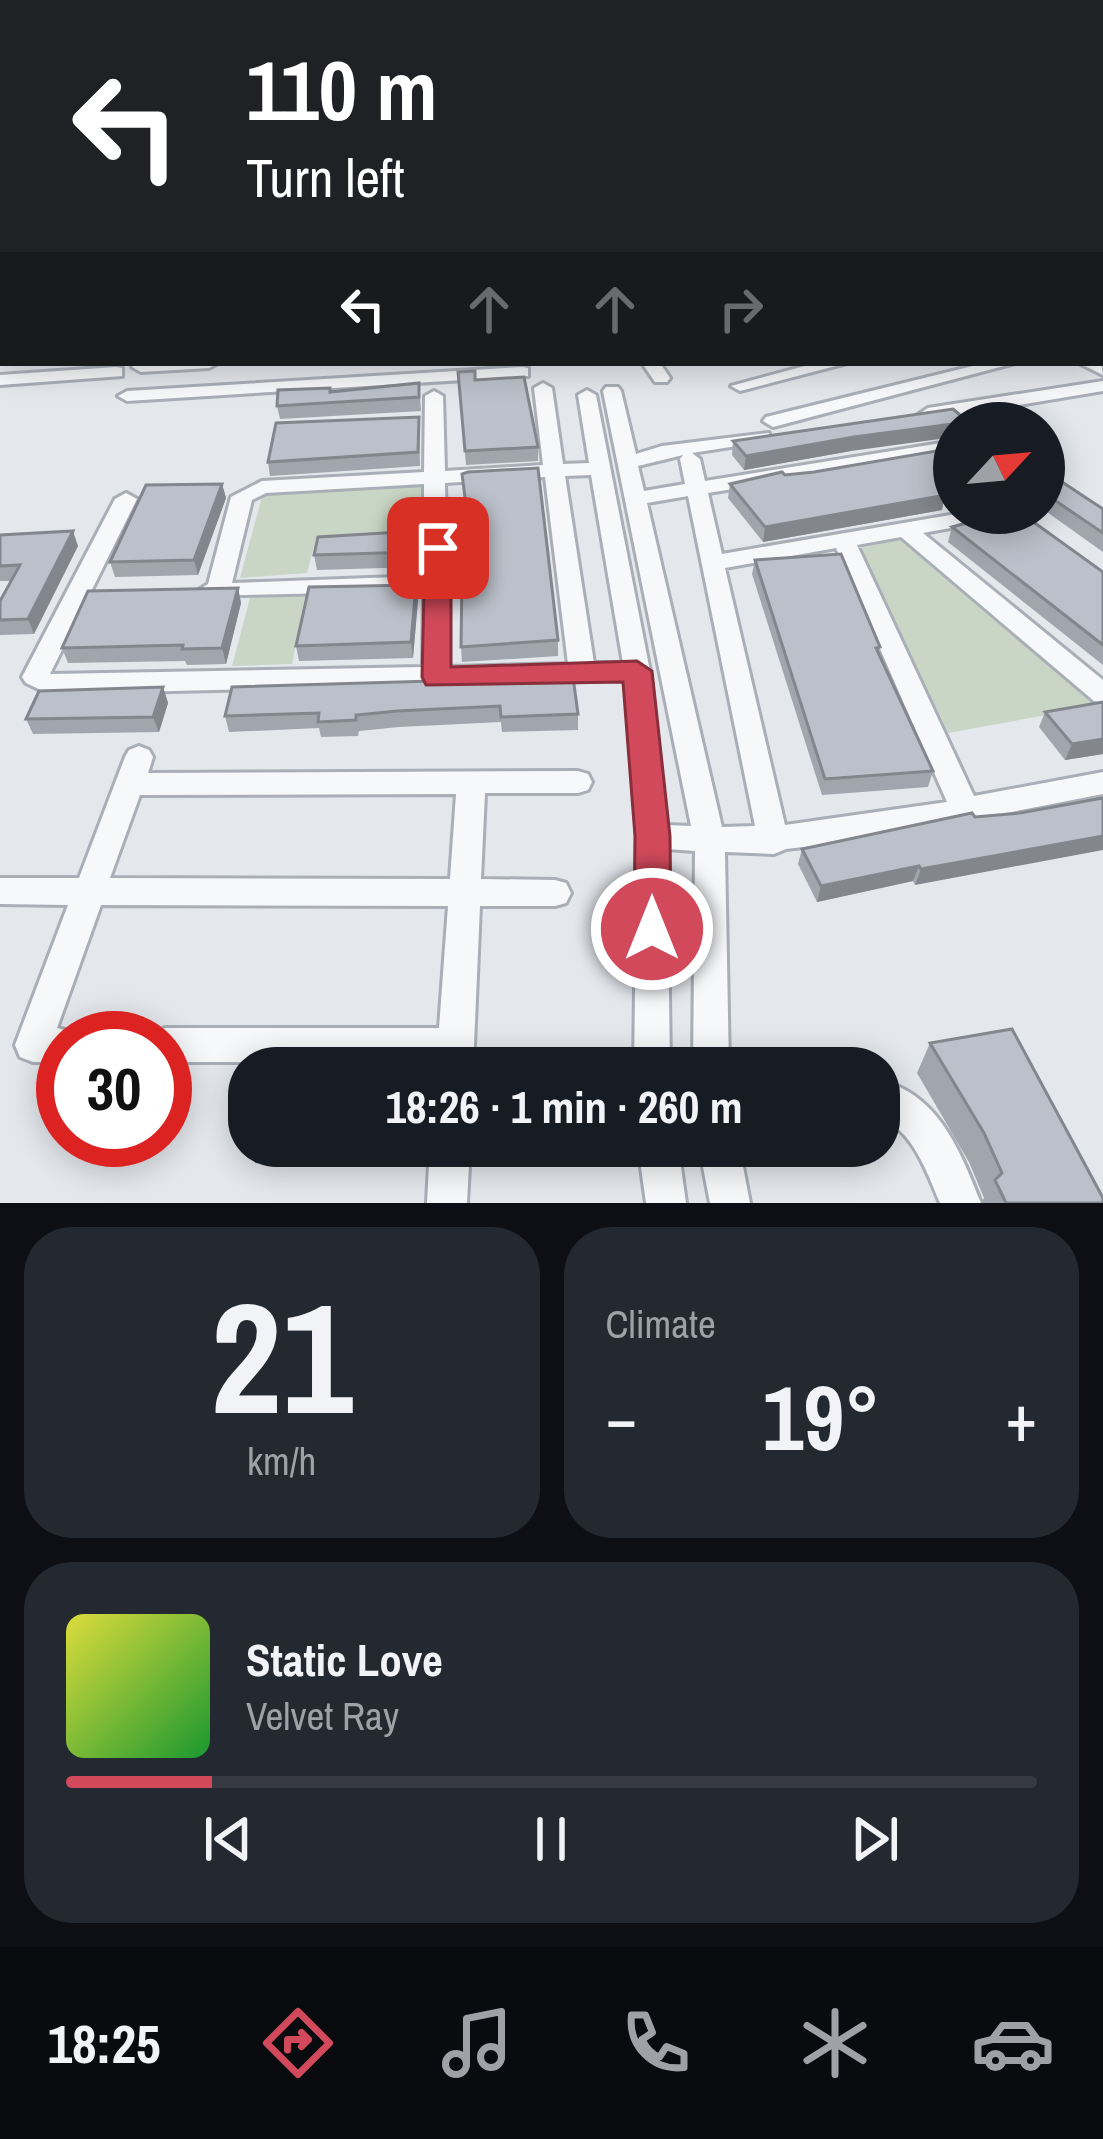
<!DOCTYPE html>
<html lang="en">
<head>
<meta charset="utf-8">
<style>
  :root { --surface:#171b24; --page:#242831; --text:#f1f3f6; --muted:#9ea1a6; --line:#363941; --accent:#d1495b }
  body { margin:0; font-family:"Archivo Narrow",sans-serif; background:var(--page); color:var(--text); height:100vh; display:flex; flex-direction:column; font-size:45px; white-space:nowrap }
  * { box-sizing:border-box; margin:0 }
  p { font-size:39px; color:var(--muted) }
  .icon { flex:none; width:66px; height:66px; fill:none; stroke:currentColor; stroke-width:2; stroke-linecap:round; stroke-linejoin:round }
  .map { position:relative; height:1203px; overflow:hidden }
  .drawer { display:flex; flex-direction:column; gap:24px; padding:24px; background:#0d0f14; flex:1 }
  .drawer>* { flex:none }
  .guide { position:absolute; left:0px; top:0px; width:1104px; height:366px; box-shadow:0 6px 30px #0003; background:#202124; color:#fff; overflow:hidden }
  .needle { width:78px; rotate:64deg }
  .tools { position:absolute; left:933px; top:402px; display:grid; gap:24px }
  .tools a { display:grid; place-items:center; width:132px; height:132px; border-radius:50%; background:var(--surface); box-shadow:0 6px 30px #0003; font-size:60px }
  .speed { position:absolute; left:36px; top:1011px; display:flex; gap:24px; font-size:60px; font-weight:700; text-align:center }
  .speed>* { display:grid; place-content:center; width:156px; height:156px; border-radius:50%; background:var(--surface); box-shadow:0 6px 30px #0003; line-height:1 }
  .speed .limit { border:18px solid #d22; background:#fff; color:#111 }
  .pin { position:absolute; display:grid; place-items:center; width:102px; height:102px; color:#fff; margin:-51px; border-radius:24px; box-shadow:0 6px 18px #0006 }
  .me { position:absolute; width:132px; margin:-66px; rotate:0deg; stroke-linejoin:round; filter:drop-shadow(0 0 9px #0008) }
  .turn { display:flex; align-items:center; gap:42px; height:252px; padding:0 48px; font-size:54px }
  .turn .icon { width:156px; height:156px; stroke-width:2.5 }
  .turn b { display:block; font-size:84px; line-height:102px }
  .lanes { display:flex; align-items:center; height:114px; padding:0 48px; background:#0003; justify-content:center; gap:60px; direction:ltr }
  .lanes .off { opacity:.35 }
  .big { font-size:90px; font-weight:700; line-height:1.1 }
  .drawer .widget { flex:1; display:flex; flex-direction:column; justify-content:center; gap:18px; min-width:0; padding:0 42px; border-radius:48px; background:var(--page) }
  .drawer .dial { align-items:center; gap:0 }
  .dial b { font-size:156px; line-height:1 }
  .song { display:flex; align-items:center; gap:36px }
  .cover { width:144px; height:144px; border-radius:18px; background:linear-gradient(135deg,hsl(60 70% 55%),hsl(130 70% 35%)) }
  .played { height:12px; border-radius:6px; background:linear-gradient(90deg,var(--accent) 15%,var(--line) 15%) }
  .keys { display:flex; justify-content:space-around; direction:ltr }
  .heat { display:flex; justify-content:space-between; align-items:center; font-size:66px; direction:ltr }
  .drawer .tiles { flex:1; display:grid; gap:24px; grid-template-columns:1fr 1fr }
  .widget:last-child { grid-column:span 2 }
  .trip { position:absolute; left:228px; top:1047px; width:672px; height:120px; border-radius:48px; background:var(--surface); box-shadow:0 6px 30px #0003; font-weight:700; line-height:120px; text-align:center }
  .tab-bar { display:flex; height:192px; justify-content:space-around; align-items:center; background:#090b0e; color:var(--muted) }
  .tab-bar .icon { width:84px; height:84px }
  .tab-bar .active { color:var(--accent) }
  .tab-bar b { font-size:54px; color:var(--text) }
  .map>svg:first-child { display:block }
  .green { fill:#c9d6c5 }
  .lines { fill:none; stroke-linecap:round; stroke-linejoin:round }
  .minor-casing { stroke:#a9aeb7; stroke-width:6 }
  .minor { fill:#f7f8fa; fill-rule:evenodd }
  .wall { fill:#a1a5ae }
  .shaded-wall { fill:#83868d }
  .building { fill:#bbc0ca; stroke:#83868d; stroke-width:3 }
  .route { fill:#d1495b; stroke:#882f3b; stroke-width:3 }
</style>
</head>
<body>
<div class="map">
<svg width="1103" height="1203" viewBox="0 0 1103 1203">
  <rect width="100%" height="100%" fill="#e4e7ec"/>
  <path class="green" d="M429,484L425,541L314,546L307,573L240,578L263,493Z
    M905,538L1101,705L948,733L861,548Z
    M305,596L292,664L232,666L250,598Z"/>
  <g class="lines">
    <g class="minor-casing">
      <path id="minor" d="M1101,248H1103V256H1101Z
        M1103,295V305L1101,306V296Z
        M2,310H3V320L0,319Z
        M1101,334H1103V344H1101Z
        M0,343H3V353H0Z
        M1101,362L1103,375L1079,363H1101Z
        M136,363H218L209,368L141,372L132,367Z
        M642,363H660L670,378L667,382H655Z
        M816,363H847L740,391L731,386Z
        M985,363H1015L773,427L763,421L766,417Z
        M116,367L122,368V376L0,385V375Z
        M522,367L528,368V376L127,401L118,396L127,391Z
        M1103,381V391L928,420L919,414L928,408Z
        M543,383L552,388L563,464L589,463L578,395L587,390L596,395L650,671L666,825L691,826L603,391L606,387H618L621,391L636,454L662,446L769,433V441L692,453L700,459L705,481L954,441V453L708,493L722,554L962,513H1011L1000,519L923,533L1103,680V703L1094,701L901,537L857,545L974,796L1103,772V794L879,838L786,849L774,854L725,852L729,1068H693L695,851L667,849L670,1068H634L637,836L625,680L49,694L26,683L22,677L115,499L126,493L137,499L50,674L423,667L424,591L201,596L197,591L208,584L231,497L262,481L424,472L425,396L434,391L443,396L445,471L543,465L534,388ZM683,455L680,459L685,484L644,491L638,466ZM591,475L623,663H594L565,476ZM545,477L568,664L449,667L445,483ZM424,484V576L232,583L252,500L266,493ZM688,496L755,826L722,827L647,503ZM836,548L947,802L785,825L725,568Z
        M139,746L149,750L153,757L148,773L578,771L588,774L592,782L588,790L578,793H485L481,879L555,880L566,883L571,893L566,903L555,906H480L473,1068H437V1062H165V1038H150L152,1033L165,1028H439L448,906L101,905L57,1028L76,1033L78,1038H63V1062H33L20,1057L15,1045L68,905L0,904V878H79L125,757L129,750ZM456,794L450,879L110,878L140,795Z
        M879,1080C939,1094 960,1151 981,1203H940C927,1173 913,1129 879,1118Z
        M430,1146H470L467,1203H427Z
        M638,1146H678L686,1203H646Z
        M699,1146H739L750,1203H710Z"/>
    </g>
    <use href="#minor" class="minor"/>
  </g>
  <path class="wall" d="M1101,217H1103V244L1101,243Z
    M458,372L475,380L538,447V461L466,465Z
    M419,383L421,411L280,419L277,406L330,392Z
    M419,417L420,466L270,476L268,462Z
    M733,441L851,451L744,470L732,455Z
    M954,469V502L943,504L942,510L763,542L728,498L730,484L785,475Z
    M1044,470L1103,509V552L1044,510Z
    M462,474L558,640V656L462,662L461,647L468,578L462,533L466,513Z
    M222,484L226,498L198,575L115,577L110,562Z
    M952,527L1103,572V665L948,542Z
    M0,535L78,546L34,634L0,635V601L11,581H0Z
    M418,545L417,567L317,570L314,555Z
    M755,560L880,647L879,653L933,771L928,787L822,795L752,574Z
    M238,588L241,603L226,664L187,665L185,661L68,663L62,648Z
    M418,600L413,658L299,661L296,646Z
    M573,677L578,714V730L502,732L501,722L399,727L359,731L358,736L321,737L319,728L229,732L225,716Z
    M163,687L168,703L159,732L33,734L26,719Z
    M1103,702V754L1065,760L1039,727L1045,712Z
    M972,813L915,885L913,881L817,902L798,864L802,849Z
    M930,1043L1103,1203H981L984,1198L969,1162L917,1073Z"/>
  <path class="shaded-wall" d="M954,424V437L851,451L744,470L746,456L854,437Z
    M222,484L226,498L198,575L194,560Z
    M954,489V502L943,504L942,510L763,542L765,527Z
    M73,531L78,546L34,634L28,619Z
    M416,585L418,600L413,658L411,642Z
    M238,588L241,603L226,664L222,648Z
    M163,687L168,703L159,732L153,717Z
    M1103,739V754L1065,760L1072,744Z
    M1103,836V850L915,885L921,869Z
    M919,866L913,881L817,902L821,886Z"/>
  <path class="building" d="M475,371V380L524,377L538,447L465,451L458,372Z
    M419,383V397L277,406L278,390L330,388V392Z
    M953,409L968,422L854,437L746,456L733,441Z
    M419,417L418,452L268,462L276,423Z
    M936,451L954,469V489L941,491L946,495L765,527L730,484L782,472L785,475L814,472Z
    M538,468L558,640L461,647L462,578H469L462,533L463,513H467L462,474L468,472Z
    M1044,470L1103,509V533L1044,493Z
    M222,484L194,560L110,562L146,485Z
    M1003,513H1021L1103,572V645L952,527Z
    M73,531L28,619L0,620V601L20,565L0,566V535Z
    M417,531L415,552L314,555L318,537Z
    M841,554L880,647L876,648L933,771L825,779L755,560Z
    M416,585L411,642L296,646L309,587Z
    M238,588L222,648L182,649L183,645L62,648L88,591Z
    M573,677L578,714L501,717L500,706L397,711L356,715V720L318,722L319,713L225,716L232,687Z
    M163,687L153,717L26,719L39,691Z
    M1103,702V739L1072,744L1045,712Z
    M1103,798V836L921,869L919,866L821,886L802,849L972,813L975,817L1020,813Z
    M1012,1029L1103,1198V1203H1006L995,1180L1002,1173L984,1133L930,1043Z"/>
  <linearGradient id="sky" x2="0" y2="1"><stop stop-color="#8bb4dd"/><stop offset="0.56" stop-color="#f3f4f6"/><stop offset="1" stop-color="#f3f4f6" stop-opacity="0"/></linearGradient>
  <rect width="1103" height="385" fill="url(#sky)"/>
  <path class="route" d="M438,541L451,548V667L637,661L652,671L670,836L671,929L666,941L652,945L639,941L634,929L635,836L623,682L426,685L422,677L425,548Z"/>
</svg>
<div class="tools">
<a><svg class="needle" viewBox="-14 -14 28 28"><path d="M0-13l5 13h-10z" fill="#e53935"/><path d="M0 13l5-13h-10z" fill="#9ea1a6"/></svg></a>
</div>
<div class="speed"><div class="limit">30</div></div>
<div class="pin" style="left:438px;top:548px;background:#d93025"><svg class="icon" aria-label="arrive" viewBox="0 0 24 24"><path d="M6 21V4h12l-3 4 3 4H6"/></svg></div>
<svg class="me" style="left:652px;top:929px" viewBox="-20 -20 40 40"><circle r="17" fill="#d1495b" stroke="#fff" stroke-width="3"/><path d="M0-11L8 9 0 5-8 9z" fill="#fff"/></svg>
<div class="trip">18:26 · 1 min · 260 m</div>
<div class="guide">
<div class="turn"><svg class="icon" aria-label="left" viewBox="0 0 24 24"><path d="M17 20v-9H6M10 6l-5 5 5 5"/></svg><div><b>110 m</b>Turn left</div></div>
<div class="lanes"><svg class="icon" aria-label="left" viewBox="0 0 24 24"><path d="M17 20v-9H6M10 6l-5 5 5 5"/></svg><svg class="icon off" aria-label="ahead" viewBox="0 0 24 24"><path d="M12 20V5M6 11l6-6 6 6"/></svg><svg class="icon off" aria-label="ahead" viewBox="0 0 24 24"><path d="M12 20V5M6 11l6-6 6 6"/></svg><svg class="icon off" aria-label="right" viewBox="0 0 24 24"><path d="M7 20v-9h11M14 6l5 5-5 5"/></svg></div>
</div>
</div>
<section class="drawer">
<div class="tiles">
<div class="widget dial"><b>21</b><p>km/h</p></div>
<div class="widget"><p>Climate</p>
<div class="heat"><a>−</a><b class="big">19°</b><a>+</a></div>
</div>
<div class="widget">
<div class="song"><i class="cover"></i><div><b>Static Love</b><p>Velvet Ray</p></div></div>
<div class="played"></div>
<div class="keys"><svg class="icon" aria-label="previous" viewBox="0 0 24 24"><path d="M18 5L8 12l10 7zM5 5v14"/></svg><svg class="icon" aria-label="pause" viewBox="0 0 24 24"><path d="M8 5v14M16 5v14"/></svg><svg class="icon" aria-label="next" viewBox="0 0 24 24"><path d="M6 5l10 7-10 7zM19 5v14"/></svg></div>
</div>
</div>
</section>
<nav class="tab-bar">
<b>18:25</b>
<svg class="icon active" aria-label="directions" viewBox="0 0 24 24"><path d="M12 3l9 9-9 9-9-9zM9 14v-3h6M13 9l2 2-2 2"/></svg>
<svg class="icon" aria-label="music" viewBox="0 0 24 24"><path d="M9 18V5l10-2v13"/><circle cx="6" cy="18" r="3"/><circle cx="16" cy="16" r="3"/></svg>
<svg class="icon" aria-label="phone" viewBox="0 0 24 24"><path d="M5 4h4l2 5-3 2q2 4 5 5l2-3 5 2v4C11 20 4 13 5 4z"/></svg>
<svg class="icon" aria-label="climate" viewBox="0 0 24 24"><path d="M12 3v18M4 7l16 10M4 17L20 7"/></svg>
<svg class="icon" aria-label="car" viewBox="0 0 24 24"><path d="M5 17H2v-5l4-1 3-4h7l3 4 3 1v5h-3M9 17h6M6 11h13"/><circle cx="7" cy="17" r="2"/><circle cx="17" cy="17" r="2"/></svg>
</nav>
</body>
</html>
